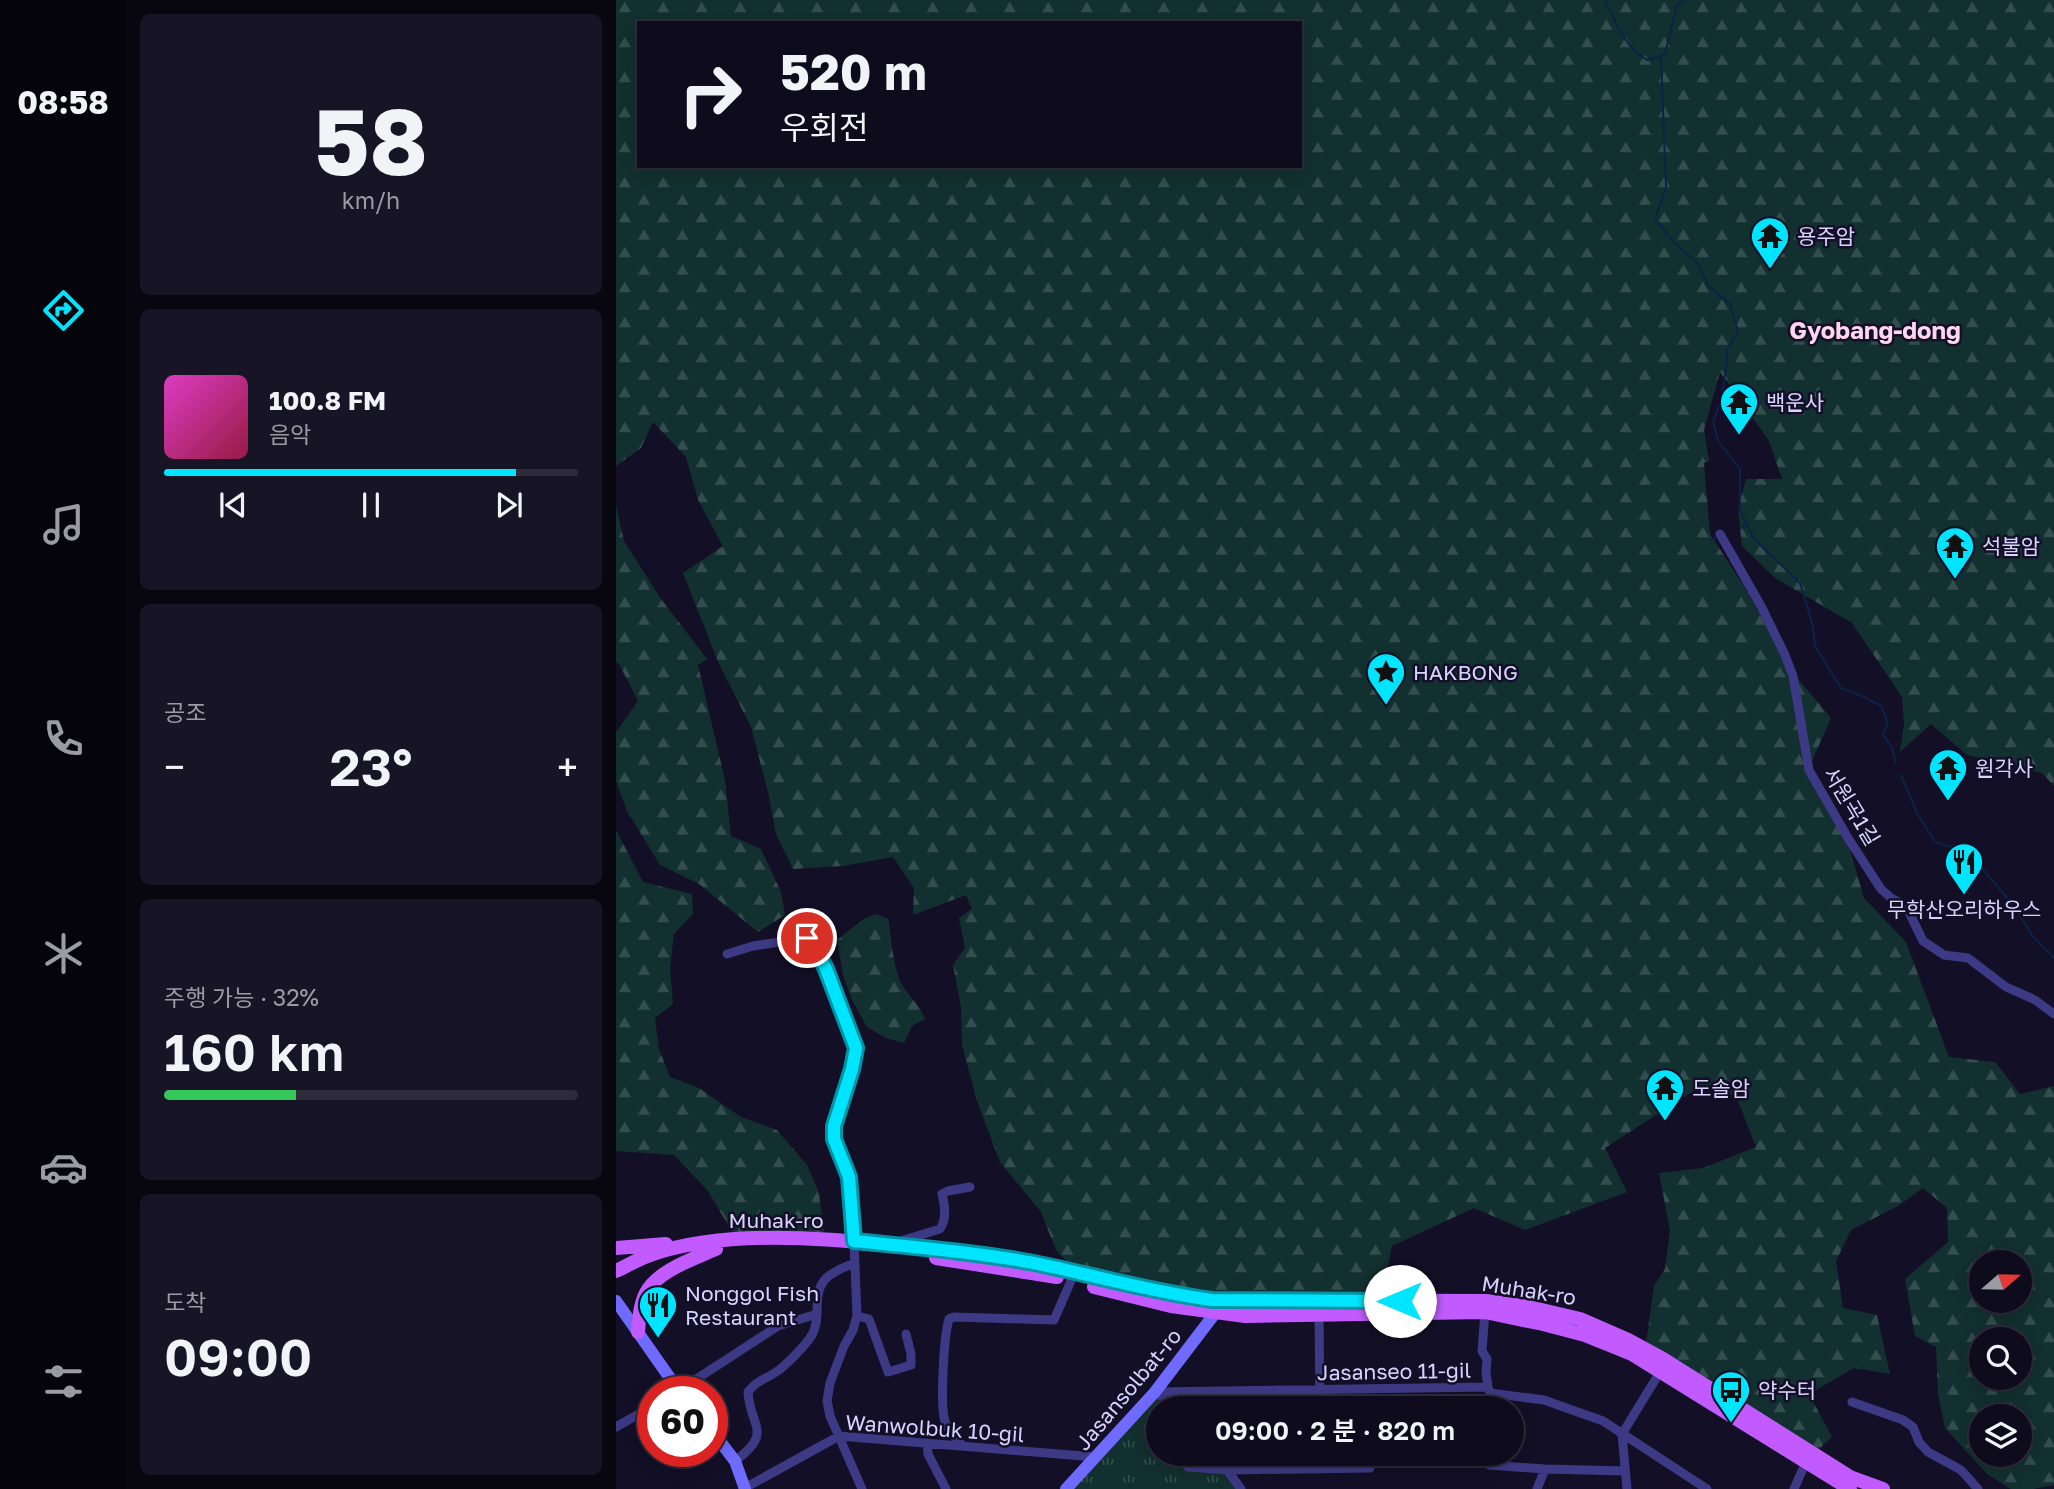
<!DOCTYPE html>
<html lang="ko">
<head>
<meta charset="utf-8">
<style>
  :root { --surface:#0e0b1c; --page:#171425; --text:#f1f3f6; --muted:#9b9ba3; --line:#2e2b3b; --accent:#00e5ff }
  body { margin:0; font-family:"Golos Text","Noto Sans KR",sans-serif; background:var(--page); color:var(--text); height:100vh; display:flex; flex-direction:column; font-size:26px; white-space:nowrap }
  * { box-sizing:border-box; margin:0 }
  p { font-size:23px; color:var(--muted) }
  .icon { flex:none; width:38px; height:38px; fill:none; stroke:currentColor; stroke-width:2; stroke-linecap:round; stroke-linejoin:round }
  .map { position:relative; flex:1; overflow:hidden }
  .panel { display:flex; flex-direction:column; gap:14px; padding:14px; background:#08060f; width:490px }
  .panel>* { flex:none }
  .banner { position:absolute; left:21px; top:21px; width:665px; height:147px; border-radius:0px; box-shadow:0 4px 18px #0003,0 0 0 2px var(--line); background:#0e0b1c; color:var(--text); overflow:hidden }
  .needle { width:46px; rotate:70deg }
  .fabs { position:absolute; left:1353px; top:1250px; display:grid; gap:14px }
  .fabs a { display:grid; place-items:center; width:63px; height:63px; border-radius:50%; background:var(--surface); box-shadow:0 4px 18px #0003,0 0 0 2px var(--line); font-size:35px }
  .speed { position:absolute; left:21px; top:1376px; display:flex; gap:14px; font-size:35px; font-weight:700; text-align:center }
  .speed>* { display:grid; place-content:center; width:91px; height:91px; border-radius:50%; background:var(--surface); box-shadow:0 4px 18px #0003,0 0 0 2px var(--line); line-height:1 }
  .speed .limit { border:10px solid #d22; background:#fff; color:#111 }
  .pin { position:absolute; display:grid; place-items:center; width:60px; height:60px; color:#fff; margin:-30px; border:4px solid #fff; border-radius:50%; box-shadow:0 2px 7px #0007 }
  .me { position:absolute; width:77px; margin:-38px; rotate:270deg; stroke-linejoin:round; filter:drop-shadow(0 0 5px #0008) }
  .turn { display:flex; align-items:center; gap:24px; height:147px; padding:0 28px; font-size:32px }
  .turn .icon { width:91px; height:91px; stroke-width:2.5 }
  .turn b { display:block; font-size:49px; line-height:60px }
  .big { font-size:52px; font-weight:600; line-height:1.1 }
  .panel .widget { flex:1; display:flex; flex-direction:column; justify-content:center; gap:10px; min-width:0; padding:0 24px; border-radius:10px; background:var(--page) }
  .panel .dial { align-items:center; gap:0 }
  .dial b { font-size:91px; line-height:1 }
  .song { display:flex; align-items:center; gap:21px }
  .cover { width:84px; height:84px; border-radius:10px; background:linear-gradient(135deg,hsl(310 70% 55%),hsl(340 70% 35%)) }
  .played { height:7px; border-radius:4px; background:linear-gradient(90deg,var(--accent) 85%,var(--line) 85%) }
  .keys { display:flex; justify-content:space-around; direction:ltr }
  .heat { display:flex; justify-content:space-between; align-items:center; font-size:38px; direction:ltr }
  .charge { height:10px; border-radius:5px; background:linear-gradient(90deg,#34c759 32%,var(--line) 0) }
  .trip { position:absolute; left:530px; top:1396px; width:378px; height:70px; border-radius:35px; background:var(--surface); box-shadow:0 4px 18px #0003,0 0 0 2px var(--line); font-weight:600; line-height:70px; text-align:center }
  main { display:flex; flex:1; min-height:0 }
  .dock { display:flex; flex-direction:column; width:126px; justify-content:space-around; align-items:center; background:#06040b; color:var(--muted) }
  .dock .icon { width:49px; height:49px }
  .dock .selected { color:var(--accent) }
  .dock b { font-size:32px; color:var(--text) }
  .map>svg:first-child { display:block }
  .forest { fill:url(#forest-firs); fill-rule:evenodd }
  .park { fill:url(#park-tufts) }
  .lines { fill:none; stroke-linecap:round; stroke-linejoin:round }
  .stream { stroke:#0c2248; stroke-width:2 }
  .minor { stroke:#3d3a85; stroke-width:9 }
  .secondary { stroke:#6f6bff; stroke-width:12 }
  .primary { stroke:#c25bff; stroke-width:14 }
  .route-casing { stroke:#0095a6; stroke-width:18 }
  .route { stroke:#00e5ff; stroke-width:12 }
  .labels { text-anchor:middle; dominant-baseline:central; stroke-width:5; stroke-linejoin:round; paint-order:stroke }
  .poi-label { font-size:21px; fill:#d9d4ff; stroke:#130f26; text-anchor:start }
  .street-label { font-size:21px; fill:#d9d4ff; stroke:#130f26 }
  .quarter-label { font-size:24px; font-weight:bold; fill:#ffd6f0; stroke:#130f26 }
</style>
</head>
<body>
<main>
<nav class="dock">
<b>08:58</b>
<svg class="icon selected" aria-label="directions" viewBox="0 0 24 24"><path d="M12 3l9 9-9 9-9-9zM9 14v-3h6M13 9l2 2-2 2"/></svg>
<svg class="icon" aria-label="music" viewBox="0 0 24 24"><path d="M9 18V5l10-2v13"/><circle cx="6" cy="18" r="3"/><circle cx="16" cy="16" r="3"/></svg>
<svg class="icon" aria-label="phone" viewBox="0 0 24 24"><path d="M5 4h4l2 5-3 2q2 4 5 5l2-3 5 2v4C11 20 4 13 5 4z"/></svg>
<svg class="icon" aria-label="climate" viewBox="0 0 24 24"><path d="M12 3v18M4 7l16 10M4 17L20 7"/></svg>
<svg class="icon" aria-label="car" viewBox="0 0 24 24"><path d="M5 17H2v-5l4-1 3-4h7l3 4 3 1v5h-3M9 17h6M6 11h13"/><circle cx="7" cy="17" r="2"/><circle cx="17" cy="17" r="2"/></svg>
<svg class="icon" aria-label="filters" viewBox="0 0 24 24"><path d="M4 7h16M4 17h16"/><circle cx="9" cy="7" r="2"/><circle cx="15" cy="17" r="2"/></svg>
</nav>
<section class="panel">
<div class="widget dial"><b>58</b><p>km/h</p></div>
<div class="widget">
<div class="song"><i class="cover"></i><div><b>100.8 FM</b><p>음악</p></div></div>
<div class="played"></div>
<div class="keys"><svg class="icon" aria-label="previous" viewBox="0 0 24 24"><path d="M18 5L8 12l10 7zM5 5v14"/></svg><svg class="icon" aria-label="pause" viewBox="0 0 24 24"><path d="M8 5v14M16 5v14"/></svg><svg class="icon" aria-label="next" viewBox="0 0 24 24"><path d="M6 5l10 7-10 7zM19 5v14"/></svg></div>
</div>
<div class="widget"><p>공조</p>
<div class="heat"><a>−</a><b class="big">23°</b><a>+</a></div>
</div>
<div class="widget"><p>주행 가능 · 32%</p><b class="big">160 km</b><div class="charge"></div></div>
<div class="widget"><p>도착</p><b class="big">09:00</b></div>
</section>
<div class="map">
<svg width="1438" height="1489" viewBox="0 0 1438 1489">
  <defs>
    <pattern id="forest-firs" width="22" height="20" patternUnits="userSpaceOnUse" patternTransform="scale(1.75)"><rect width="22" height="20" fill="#12302f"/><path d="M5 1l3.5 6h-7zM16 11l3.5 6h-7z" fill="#344d4e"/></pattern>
    <pattern id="park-tufts" width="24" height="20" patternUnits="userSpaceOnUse" patternTransform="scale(1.75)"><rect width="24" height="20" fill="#12302f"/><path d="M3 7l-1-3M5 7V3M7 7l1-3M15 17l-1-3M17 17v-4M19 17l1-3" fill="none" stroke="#344d4e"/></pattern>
  </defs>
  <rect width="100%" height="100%" fill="#130f26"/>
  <path class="forest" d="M0,0H1438V786L1426,773L1351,755L1315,724L1284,752L1288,724L1286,697L1236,623L1159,578L1126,546L1122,509L1130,479H1166L1153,441L1104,372L1088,430L1093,461L1088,463L1094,534L1133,594L1171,666L1215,718L1192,770L1233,846L1248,898L1290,942L1333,1057L1379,1062L1404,1094L1438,1086V1485L1417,1489H1395L1371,1474L1329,1428L1322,1394L1320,1347L1299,1336L1289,1279L1332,1242L1331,1208L1307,1188L1282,1206L1235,1230L1220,1261L1227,1308L1261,1315L1274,1374L1238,1368L1193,1394L1216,1437L1203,1449C1144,1416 1089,1376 1030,1343L1038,1286L1049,1269L1054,1231L1043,1173L1087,1168L1140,1147L1120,1096L1085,1086L989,1148L1011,1192L909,1230L858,1208L776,1246L768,1287L760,1297L629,1302L464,1275L440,1250L425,1212L384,1162L361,1101L346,1045L345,1007L337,965L349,948L343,918L356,909L350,895L297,915L298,888L277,857L227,866L177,869L160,834L152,792L135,727L103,664L67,573L107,546L82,500L70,457L37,422L25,448L0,466V468ZM23,23H684V166H23ZM1365,1262H1404V1300H1365ZM1365,1339H1404V1377H1365ZM1365,1416H1404V1454H1365Z
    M0,505L8,541L45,599L91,659L82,665L109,780L115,836L145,849L165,892L169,915L142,932L83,884L44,865L11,811L0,781V732L22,701L3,664L0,662Z
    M0,830L27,882L76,894L77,914L58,934L54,968L57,1004L39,1018L43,1049L54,1077L83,1088L125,1117L161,1130L191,1165L203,1193L208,1233L119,1237L92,1191L58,1155L0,1151Z
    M261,914L272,919C276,938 277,973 288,988C297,1002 303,1003 309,1019L296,1026L288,1043L270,1038L251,1027L236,1000L227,975L221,940L249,918Z
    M185,922L197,925L207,931C212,945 209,950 202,962L187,961L175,955L172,939L174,925Z"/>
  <path class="park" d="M540,1395L547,1399L550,1409H542V1454H566L571,1469L608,1472L621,1489H455Z"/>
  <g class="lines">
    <path class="stream" d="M989,0C1001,25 1007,45 1031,60L1045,56L1050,188L1039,219L1057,241L1081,263L1093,287L1114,304L1122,331L1111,350V364L1104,404L1097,421L1102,441L1124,469V511L1131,524
      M1045,56L1049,54L1061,5L1070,0
      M1125,528L1131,524L1138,539L1184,583L1197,626L1199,646L1225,688L1248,697L1265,706L1272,723L1267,734L1276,748L1280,764
      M1095,540L1099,538
      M1285,775L1301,813L1319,842L1352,852L1399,907L1416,935L1438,958"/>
    <path class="minor" d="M1104,534L1145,606L1169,655L1177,676L1193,770L1232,838L1265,889L1275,898L1290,906L1307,941L1328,955L1352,958L1390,987L1419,1000L1438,1014
      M111,954L137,946L191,938L198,946L210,969L240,1048L236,1069L218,1126V1139L233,1177L238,1241L241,1316L237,1330L228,1346L214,1383L211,1401L214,1416L246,1489
      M278,1243L324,1229C331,1219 329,1206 326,1194L332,1191L354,1187
      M869,1312L866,1351L871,1359L870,1372L872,1387
      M703,1315L704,1409
      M241,1316L253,1319L272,1372L295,1365V1354L290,1334
      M62,1391L162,1326L201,1314
      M539,1392L872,1387L874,1393L928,1400L987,1421L1091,1489
      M540,1393L549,1398L552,1409
      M1236,1402L1287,1420L1297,1427L1303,1442L1312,1452L1345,1470L1362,1489
      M873,1409L874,1393
      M0,1427L37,1406
      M311,1443L312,1454L330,1489
      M347,1446C341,1440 334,1433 330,1424C323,1410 328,1336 333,1319L338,1317L438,1320L455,1281
      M568,1454L572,1467L611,1470L754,1468
      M704,1454V1469
      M119,1461C158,1432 134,1427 132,1392C142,1379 151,1379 163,1370C173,1362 189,1346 196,1335C207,1316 193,1290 214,1275C222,1270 228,1266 238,1264
      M873,1465L929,1469L1009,1471
      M611,1470L625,1489
      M127,1489L223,1436L479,1457
      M921,1489L929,1469
      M1011,1489L1006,1434L1044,1372
      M1178,1489L1190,1462"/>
    <path class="secondary" d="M0,1301L63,1391
      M96,1431L119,1461L129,1489
      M450,1489L539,1392L600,1312L603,1304"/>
    <path class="primary" d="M0,1248L50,1244
      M320,1258L441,1277
      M0,1271C11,1266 22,1259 34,1255C109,1229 209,1238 287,1246C331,1250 375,1255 419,1263C478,1275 536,1293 596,1300L870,1301L913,1307L964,1319L1012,1340L1047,1359L1234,1477L1267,1489
      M478,1287L555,1306L629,1316L869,1312L927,1324L969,1335L1016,1354L1234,1489
      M22,1332C23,1319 24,1305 30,1293C42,1270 78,1259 100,1249"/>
  </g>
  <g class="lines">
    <g class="route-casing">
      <path id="route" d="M191,938L198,946L210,969L240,1048L236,1069L218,1126V1139L233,1177L238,1241C298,1247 359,1252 418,1263C477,1275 535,1292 596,1300L784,1301"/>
    </g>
    <use href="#route" class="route"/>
  </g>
  <defs>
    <g id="temple-pin" transform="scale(2.0125)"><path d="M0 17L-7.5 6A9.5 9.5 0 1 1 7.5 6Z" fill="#00e5ff" stroke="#130f26"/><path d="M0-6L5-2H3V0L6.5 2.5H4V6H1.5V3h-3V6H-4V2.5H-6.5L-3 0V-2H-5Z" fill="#111"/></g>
    <g id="sight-pin" transform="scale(2.0125)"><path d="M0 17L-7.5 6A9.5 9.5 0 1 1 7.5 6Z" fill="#00e5ff" stroke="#130f26"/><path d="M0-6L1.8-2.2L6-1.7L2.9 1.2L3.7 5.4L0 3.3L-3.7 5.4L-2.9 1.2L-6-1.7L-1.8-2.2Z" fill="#111"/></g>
    <g id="restaurant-pin" transform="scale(2.0125)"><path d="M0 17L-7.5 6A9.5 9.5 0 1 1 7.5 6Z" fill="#00e5ff" stroke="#130f26"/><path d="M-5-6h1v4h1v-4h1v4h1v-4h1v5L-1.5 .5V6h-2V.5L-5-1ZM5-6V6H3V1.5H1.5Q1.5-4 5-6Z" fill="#111"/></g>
    <g id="bus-pin" transform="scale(2.0125)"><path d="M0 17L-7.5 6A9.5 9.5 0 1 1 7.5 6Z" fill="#00e5ff" stroke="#130f26"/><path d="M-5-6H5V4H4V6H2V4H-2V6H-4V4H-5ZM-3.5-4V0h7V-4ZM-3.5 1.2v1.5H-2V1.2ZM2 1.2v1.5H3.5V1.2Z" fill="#111"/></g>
  </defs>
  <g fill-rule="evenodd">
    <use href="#temple-pin" x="1154" y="236"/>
    <use href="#temple-pin" x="1123" y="402"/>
    <use href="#temple-pin" x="1339" y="546"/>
    <use href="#sight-pin" x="770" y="672"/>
    <use href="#temple-pin" x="1332" y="768"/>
    <use href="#restaurant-pin" x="1348" y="862"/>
    <use href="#temple-pin" x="1049" y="1088"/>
    <use href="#restaurant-pin" x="42" y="1305"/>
    <use href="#bus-pin" x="1115" y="1390"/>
  </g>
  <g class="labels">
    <g class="poi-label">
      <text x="1181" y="236">용주암</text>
      <text x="1150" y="402">백운사</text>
      <text x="1366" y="546">석불암</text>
      <text x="797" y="672">HAKBONG</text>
      <text x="1359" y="768">원각사</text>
      <text x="1348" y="909" text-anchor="middle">무학산오리하우스</text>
      <text x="1076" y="1088">도솔암</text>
      <text x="69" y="1293">Nonggol Fish<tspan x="69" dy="24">Restaurant</tspan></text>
      <text x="1142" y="1390">약수터</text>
    </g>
    <g class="street-label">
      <text transform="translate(1236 806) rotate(59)">서원곡1길</text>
      <text x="160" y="1220">Muhak-ro</text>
      <text transform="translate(913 1290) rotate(9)">Muhak-ro</text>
      <text transform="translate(778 1371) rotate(-1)">Jasanseo 11-gil</text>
      <text transform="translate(512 1389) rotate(-50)">Jasansolbat-ro</text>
      <text transform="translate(319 1428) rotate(4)">Wanwolbuk 10-gil</text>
    </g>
    <g class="quarter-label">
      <text x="1259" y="329">Gyobang-dong</text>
    </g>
  </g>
</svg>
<div class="fabs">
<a><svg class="needle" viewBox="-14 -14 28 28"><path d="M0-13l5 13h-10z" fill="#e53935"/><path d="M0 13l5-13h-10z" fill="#9b9ba3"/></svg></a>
<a><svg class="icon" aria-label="search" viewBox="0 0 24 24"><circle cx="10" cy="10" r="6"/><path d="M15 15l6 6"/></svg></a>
<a><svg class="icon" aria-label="layers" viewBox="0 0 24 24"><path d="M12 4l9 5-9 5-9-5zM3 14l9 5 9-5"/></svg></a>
</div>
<div class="speed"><div class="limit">60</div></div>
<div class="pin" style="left:191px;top:938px;background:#d93025"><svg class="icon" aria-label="arrive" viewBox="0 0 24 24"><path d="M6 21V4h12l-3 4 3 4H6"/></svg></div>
<svg class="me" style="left:784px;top:1301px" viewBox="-20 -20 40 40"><circle r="19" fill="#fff"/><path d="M0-13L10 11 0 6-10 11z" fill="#00e5ff"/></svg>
<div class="trip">09:00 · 2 분 · 820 m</div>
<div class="banner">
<div class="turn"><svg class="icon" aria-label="right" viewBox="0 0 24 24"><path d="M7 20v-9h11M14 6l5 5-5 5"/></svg><div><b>520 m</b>우회전</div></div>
</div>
</div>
</main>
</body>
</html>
